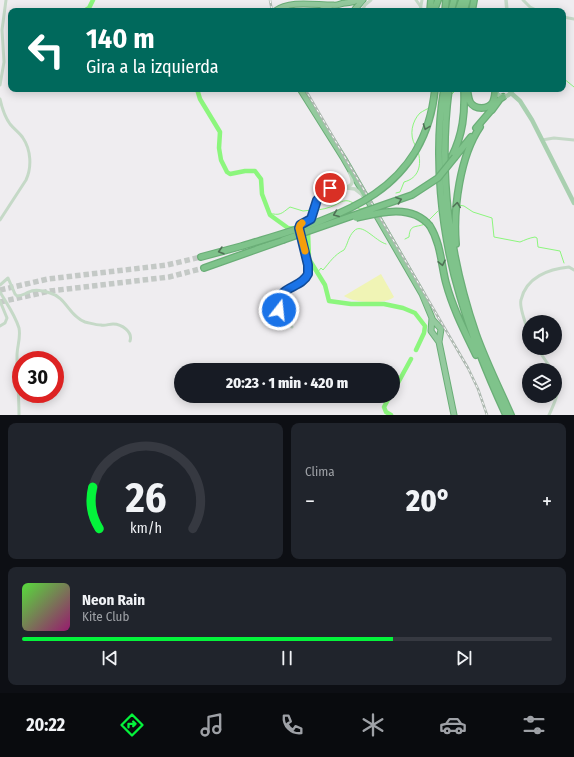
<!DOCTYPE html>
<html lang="es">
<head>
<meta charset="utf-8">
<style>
  :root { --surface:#171b24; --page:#20242c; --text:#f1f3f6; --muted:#9ea1a6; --line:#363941; --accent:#04f33b }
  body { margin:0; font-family:"Fira Sans Condensed",sans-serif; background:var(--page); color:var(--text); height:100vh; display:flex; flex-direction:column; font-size:15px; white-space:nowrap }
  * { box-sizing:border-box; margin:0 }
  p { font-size:13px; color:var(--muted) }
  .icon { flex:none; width:22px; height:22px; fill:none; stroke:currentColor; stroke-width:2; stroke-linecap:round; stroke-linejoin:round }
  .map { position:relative; height:415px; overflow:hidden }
  .details { display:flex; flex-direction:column; gap:8px; padding:8px; background:#0d0f14; flex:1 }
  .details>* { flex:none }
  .top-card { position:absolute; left:8px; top:8px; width:558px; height:84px; border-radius:8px; box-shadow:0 2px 10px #0003; background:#00695c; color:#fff; overflow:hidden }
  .tools { position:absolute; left:522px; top:315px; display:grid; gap:8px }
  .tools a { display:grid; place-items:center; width:40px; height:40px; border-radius:50%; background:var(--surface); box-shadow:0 2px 10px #0003; font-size:20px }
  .speed { position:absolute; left:12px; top:351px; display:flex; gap:8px; font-size:20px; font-weight:700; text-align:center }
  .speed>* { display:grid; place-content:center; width:52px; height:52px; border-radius:50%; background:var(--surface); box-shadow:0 2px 10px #0003; line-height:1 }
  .speed .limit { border:6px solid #d22; background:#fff; color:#111 }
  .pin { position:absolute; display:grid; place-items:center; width:34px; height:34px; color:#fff; margin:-17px; border:2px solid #fff; border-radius:50%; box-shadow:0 1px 4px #0007 }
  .me { position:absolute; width:44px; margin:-22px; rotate:16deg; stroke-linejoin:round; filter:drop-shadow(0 0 3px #0008) }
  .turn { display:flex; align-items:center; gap:14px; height:84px; padding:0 12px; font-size:18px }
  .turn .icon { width:52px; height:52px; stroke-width:2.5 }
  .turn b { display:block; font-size:28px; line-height:34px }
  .big { font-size:30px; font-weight:800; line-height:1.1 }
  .details .card { flex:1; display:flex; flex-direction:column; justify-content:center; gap:6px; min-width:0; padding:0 14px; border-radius:8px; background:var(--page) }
  .details .dial { align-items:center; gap:0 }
  .dial svg { height:104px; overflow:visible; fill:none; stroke:var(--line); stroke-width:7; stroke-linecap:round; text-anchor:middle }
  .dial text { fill:var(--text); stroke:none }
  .song { display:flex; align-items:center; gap:12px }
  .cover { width:48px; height:48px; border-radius:6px; background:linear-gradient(135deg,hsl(110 70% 55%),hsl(320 70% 35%)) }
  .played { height:4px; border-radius:2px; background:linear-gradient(90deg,var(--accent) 70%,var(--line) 70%) }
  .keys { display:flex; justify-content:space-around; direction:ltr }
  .heat { display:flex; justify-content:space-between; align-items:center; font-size:22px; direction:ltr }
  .details .tiles { flex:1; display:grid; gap:8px; grid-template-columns:1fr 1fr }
  .card:last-child { grid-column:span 2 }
  .trip { position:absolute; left:174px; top:363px; width:226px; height:40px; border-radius:20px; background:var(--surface); box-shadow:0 2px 10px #0003; font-weight:800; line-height:40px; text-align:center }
  .dock { display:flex; height:64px; justify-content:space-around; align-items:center; background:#090b0e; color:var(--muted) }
  .dock .icon { width:28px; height:28px }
  .dock .selected { color:var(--accent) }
  .dock b { font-size:18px; color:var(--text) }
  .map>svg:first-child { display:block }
  .green { fill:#f0f4b5 }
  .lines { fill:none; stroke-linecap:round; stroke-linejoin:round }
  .stream { stroke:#8cf67d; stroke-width:1 }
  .river { stroke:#8cf67d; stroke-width:4.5 }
  .motorway-tunnel { stroke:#c4c9c6; stroke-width:5.5; stroke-dasharray:5.5 3; stroke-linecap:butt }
  .trunk-casing { stroke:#6aae77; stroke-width:7 }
  .motorway-casing { stroke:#6aae77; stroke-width:8 }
  .minor { stroke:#c5d9c7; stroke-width:3 }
  .tertiary { stroke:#c5d9c7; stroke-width:3.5 }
  .primary { stroke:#a9d0b0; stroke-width:4.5 }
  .trunk { stroke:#94ca9e; stroke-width:5 }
  .motorway { stroke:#7fc38b; stroke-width:5.5 }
  .rail-casing { stroke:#aeb9b1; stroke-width:2.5 }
  .rail { stroke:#fff; stroke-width:1; stroke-dasharray:3; stroke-linecap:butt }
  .motorway-bridge-casing { stroke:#6aae77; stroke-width:8; stroke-linecap:butt }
  .motorway-bridge { stroke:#7fc38b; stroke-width:5.5 }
  .oneway { stroke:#4f7155 }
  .route-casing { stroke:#114b97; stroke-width:10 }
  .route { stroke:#1a73e8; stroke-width:7 }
  .slow { stroke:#f59e0b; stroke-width:7 }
</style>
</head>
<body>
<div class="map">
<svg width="574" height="415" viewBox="0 0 574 415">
  <rect width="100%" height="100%" fill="#efedf0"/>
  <path class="green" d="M381,274L394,297C385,305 353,303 344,296Z"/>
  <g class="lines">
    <path class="stream" d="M563,78L574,87
      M452,94L457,89
      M415,145C409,135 412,121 420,113C423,111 427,109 429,108
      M396,193L400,192L404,182C419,178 422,165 418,151
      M459,205L464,206L473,212L492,218L494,237L520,242C525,240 529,238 535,237L537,238L538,247L560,251L564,263
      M356,207L360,209L367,207
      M315,210C321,210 329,208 335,205C341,202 346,198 353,203
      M269,213C280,216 281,214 290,207L303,211L312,210
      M428,221L438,211
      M405,239L409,237C410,224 415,228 425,224
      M317,273L321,268L323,270C330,262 334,255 344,250C348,244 348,237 354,231C362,222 375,241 386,244"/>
    <path class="river" d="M84,11L89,8L93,0
      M197,89L200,99L220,132L219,148L221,160L227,172L230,174L245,171H255L261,179L262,194L270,215L288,228L308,231L309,259L325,285L329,301L351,304H384L403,308L415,313L425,326L424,333L416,350
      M393,392L411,359
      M390,396L384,407L386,412L391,415"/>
    <path class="motorway-tunnel" d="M0,290L48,279L167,265L201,257
      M0,302L50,291L169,277L204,268"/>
    <g class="trunk-casing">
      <path id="trunk" d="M323,8L334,11
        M355,9L363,0
        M275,11C290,0 314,5 333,5C338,6 341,3 345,3C350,2 353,3 357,0
        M300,89L344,159L422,294L432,318L431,331L439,342
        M432,319L441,329L439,342L454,415"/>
    </g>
    <g class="motorway-casing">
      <path id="motorway" d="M430,11L431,0
        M434,11L438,0
        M445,11L446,0
        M451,11L454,0
        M458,11L462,0
        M464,11L467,0
        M472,11L474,0
        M444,89C433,154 441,233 460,296C472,337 488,376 506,415
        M449,89C438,171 449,256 476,334C486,362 499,388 511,415
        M467,89C468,93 468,98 470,102C475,110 488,110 493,102C494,99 495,96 495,93
        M492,110L500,99L503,97
        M476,128L494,107
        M452,156C463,134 465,113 464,89
        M455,157L471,137
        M430,226C441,244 441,264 446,283C453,309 465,332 476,355
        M456,244C453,209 460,156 480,127
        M201,257L242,246
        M204,268L283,240"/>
    </g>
    <path class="minor" d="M416,0L421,7
      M523,0L530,7L538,11
      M362,11L365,5L371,0
      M420,11L422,0
      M563,17L574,19
      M0,85L4,62L2,30L6,0
      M0,99C2,108 5,117 10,124C14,129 20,133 23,138C31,150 32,167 26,180L0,220
      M542,140L554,138L574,140
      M299,229L300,224L311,219L317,200L324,195L327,189H336L342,187
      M0,285L8,278L15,294L17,296C22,296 24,294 29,292C34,289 44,291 50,293C66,297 69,316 85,322C90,323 96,325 101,325C105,326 109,324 113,324C122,324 133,332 130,341
      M0,292C7,304 15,315 19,328C21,338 17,346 17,356C17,376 19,395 19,415
      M0,301L7,318L5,323L0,326
      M292,327C281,316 269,299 288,288C296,284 304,283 308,274V265L300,234
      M529,333C526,325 519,307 521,300C526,277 549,269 569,267L574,270
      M537,348L552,370
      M549,415C555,402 562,388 555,374"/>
    <path class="tertiary" d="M506,0L507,11
      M342,187C353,187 354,183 350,173
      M347,188L355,189L364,196"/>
    <path class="primary" d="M494,89C498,99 509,99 513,89
      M511,93L520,101L532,120L574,203"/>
    <use href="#trunk" class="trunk"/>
    <use href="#motorway" class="motorway"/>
    <g class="rail-casing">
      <path id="rail" d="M270,0L272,11
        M305,89L468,368L478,389L487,415"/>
    </g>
    <use href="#rail" class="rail"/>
    <g class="motorway-bridge-casing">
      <path id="motorway-bridge" d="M356,218C381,212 412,204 430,226
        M283,240L412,195L438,178L455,157
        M242,246C330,219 424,199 435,89"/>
    </g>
    <use href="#motorway-bridge" class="motorway-bridge"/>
  </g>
  <defs><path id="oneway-chevron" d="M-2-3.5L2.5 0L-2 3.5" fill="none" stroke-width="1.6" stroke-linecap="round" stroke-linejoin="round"/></defs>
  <g class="oneway">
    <use href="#oneway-chevron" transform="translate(426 127) rotate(110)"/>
    <use href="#oneway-chevron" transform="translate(399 200) rotate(-20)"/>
    <use href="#oneway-chevron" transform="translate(457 205) rotate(-83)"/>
    <use href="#oneway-chevron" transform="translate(336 214) rotate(159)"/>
    <use href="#oneway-chevron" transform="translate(221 251) rotate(164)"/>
    <use href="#oneway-chevron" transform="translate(442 263) rotate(78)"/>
  </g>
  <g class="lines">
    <g class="route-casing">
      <path id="route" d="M279,310C274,285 301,290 308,274V265L299,228L300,225L311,219L317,200L324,195L327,189L330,188"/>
    </g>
    <use href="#route" class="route"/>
    <path class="slow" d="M302,223L300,225L299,228L305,251"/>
  </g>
</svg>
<div class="tools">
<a><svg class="icon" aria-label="sound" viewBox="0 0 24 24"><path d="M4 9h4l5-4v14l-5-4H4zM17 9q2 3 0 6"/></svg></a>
<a><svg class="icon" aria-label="layers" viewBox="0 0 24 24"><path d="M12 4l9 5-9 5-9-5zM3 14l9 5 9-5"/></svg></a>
</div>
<div class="speed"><div class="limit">30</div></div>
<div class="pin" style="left:330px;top:188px;background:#d93025"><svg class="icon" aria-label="arrive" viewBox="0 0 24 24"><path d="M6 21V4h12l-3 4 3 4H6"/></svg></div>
<svg class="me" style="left:279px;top:310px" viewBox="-20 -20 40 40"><circle r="17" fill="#1a73e8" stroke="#fff" stroke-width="3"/><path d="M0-11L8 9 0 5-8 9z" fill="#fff"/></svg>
<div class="trip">20:23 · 1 min · 420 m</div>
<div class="top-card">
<div class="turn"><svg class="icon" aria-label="left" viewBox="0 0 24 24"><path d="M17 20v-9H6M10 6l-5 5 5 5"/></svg><div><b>140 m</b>Gira a la izquierda</div></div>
</div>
</div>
<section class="details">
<div class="tiles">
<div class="card dial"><svg viewBox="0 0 100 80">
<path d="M14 69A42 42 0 1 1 86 69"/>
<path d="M14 69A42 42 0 0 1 9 37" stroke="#04f33b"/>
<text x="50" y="56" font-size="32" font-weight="700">26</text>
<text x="50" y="72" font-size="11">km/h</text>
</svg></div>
<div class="card"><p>Clima</p>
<div class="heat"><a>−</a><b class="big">20°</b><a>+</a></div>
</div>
<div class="card">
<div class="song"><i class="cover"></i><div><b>Neon Rain</b><p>Kite Club</p></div></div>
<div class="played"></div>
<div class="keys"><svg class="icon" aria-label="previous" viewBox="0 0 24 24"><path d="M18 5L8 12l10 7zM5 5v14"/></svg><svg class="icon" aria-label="pause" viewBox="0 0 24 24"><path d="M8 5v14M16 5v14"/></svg><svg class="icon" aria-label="next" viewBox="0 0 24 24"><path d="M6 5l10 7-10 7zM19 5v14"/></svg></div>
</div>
</div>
</section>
<nav class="dock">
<b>20:22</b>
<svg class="icon selected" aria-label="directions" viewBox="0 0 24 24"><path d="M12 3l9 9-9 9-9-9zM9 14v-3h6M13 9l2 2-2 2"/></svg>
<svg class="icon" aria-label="music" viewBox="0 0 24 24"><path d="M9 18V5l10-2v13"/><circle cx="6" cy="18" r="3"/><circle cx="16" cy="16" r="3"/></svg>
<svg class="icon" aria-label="phone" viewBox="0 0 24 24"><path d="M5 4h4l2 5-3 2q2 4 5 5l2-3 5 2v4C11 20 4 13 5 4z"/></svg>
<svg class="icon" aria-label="climate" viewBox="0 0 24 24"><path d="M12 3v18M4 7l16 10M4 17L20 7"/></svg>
<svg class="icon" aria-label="car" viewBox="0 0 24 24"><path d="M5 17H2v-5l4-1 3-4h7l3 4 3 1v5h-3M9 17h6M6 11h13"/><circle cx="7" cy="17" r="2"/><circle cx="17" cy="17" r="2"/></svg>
<svg class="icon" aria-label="filters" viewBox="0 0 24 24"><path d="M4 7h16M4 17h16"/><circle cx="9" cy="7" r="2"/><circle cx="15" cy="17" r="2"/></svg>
</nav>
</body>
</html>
